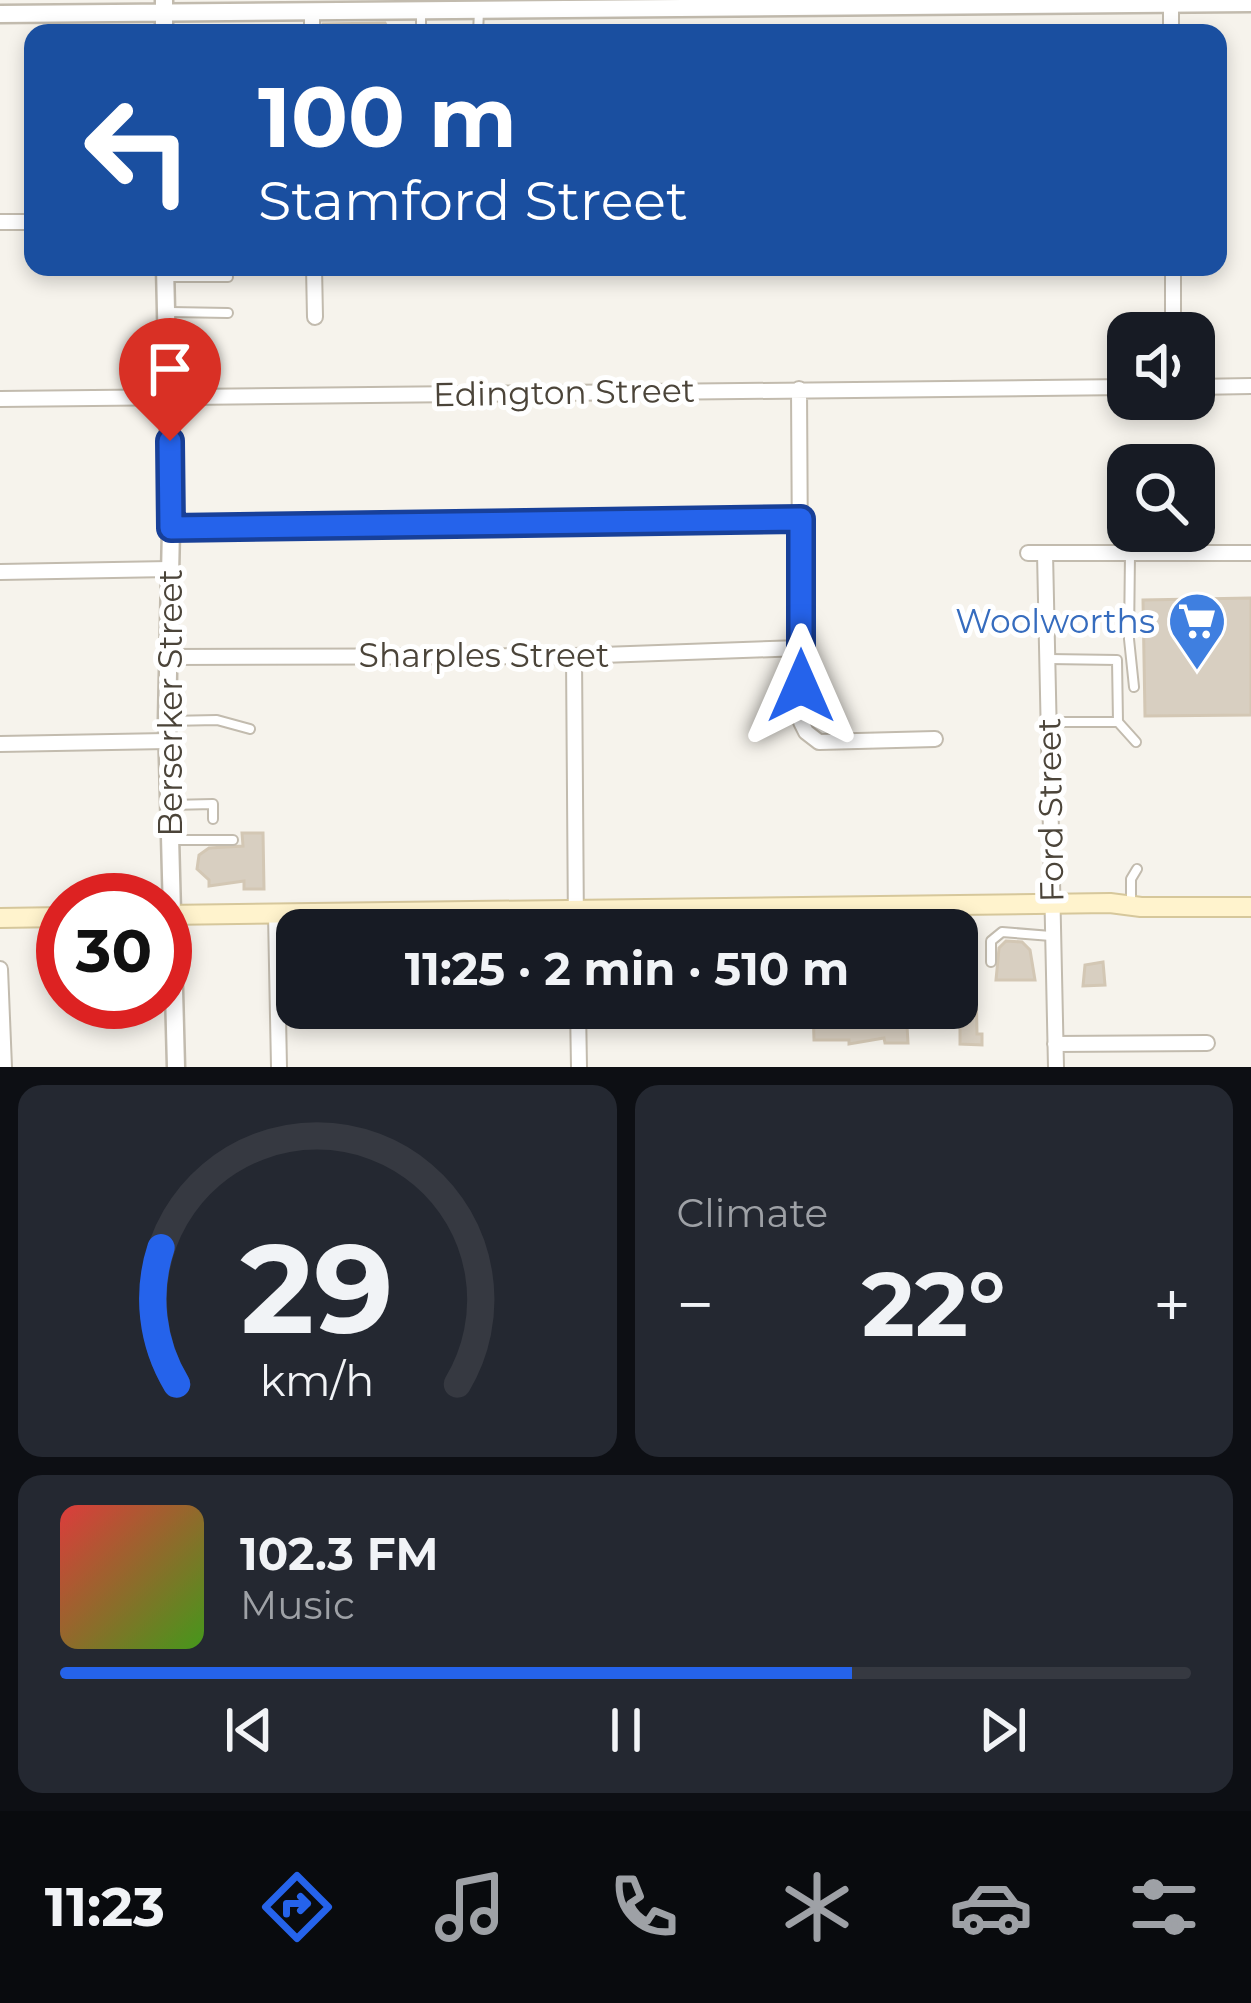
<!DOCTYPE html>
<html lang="en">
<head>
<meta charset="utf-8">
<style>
  :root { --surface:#171b24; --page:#242831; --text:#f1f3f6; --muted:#9ea1a6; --line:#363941; --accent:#2563eb }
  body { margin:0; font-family:Montserrat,sans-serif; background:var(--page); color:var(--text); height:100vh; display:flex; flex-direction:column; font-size:45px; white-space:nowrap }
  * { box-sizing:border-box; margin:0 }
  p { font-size:39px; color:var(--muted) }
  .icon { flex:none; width:66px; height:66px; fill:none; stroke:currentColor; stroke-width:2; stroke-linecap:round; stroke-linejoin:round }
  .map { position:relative; height:1067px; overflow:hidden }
  .drawer { display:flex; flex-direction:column; gap:18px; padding:18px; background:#0d0f14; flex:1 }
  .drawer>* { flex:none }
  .top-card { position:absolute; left:24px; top:24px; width:1203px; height:252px; border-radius:24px; box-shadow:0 6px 18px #0003; background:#1a4fa0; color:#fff; overflow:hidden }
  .controls { position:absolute; left:1107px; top:312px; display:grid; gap:24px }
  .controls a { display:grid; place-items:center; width:108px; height:108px; border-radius:24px; background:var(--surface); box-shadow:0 6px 18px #0003; font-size:60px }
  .speed { position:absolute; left:36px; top:873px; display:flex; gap:24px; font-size:60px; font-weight:700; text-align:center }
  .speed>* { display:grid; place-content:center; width:156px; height:156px; border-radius:50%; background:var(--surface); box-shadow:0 6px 18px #0003; line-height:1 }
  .speed .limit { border:18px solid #d22; background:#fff; color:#111 }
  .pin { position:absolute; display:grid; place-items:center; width:102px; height:102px; color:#fff; margin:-123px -51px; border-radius:50% 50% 50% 0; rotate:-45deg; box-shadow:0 0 12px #0007 }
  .pin .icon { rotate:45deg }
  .me { position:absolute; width:132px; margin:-66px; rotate:0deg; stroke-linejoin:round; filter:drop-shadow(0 0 9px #0008) }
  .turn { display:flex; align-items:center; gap:42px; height:252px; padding:0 36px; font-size:54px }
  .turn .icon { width:156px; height:156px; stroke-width:2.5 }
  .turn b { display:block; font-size:84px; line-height:102px }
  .big { font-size:90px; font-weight:700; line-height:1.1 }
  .drawer .tile { flex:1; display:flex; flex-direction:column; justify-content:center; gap:18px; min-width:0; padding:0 42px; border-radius:24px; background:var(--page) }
  .drawer .dial { align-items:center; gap:0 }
  .dial svg { height:312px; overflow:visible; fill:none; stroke:var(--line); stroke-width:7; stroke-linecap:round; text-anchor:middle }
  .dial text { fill:var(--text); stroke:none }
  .song { display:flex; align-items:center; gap:36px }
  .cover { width:144px; height:144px; border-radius:18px; background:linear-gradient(135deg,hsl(0 70% 55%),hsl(100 70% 35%)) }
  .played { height:12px; border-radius:6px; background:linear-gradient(90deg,var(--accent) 70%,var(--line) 70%) }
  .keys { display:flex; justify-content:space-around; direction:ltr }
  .heat { display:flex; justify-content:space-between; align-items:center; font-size:66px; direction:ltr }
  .drawer .tiles { flex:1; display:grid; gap:18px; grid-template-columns:1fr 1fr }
  .tile:last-child { grid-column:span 2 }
  .trip { position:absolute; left:276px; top:909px; width:702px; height:120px; border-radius:24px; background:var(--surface); box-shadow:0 6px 18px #0003; font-weight:700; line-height:120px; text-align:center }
  .menu { display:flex; height:192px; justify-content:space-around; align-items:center; background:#090b0e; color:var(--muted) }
  .menu .icon { width:84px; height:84px }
  .menu .on { color:var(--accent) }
  .menu b { font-size:54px; color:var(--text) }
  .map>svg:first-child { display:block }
  .building { fill:#d8cfc1; stroke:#d3c7b4; stroke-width:3 }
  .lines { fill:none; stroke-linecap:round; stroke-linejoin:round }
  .service-casing { stroke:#c2bbae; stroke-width:12 }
  .minor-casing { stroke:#c2bbae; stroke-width:18 }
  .tertiary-casing { stroke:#c2bbae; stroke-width:21 }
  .secondary-casing { stroke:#d6c79b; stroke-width:22 }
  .service { stroke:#fff; stroke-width:8 }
  .minor { stroke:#fff; stroke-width:14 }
  .tertiary { stroke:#fff; stroke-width:16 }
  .secondary { stroke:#fff3cd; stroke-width:18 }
  .route-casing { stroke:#184099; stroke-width:30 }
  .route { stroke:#2563eb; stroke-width:21 }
  .labels { text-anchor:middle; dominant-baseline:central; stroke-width:10; stroke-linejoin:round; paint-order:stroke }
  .street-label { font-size:33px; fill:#4b4439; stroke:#fff }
  .shop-label { font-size:33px; fill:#366cbe; stroke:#fff; text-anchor:end }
</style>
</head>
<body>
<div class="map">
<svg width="1251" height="1067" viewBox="0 0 1251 1067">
  <rect width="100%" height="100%" fill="#f6f3ec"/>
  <path class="building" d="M385,23L391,33H323V24Z
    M1251,598V715L1145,716L1143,600Z
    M242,833H263L264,889H244V881L209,886V880L197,869L199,855L209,848L243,846Z
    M975,932L977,1034H982V1045L960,1044V1019L954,1020V1008H957V933Z
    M1006,941L1022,942L1030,950L1035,980H996L999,948Z
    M1103,962L1105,985L1083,986L1085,965Z
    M813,1008H843V1015L879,1012V1027L907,1026L908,1043H885L884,1038L849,1044V1040H814Z"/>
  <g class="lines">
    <g class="service-casing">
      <path id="service" d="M421,33V12
        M478,33L479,11
        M167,277H228
        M170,312L228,313
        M1130,554L1129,639L1134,687
        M1049,659L1117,660L1118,722
        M168,721L217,720L250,729
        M1050,722H1118L1136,742
        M170,805L213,804V819
        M170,840H233
        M1131,905V879L1137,869
        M784,909L785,930
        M991,962V941L1002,932L1051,936"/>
    </g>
    <g class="minor-casing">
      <path id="minor" d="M312,11V33
        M1171,33V4
        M0,222H33
        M314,267L315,317
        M1173,267V333
        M1194,387L1251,386
        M799,389L801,722L806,732L819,742L935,739
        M0,399L1128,387
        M171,528L801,519
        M1028,553H1251
        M1045,553L1056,1067
        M0,572L170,569
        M574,656L576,930
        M166,657L574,656L801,648
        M0,744L167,741
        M276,914L279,1067
        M0,969L4,1067
        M578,1008L579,1067
        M1055,1044L1207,1043"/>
    </g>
    <g class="tertiary-casing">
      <path id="tertiary" d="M164,1V33
        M0,14L1251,3
        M165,267L171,528L167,721L176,1067"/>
    </g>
    <g class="secondary-casing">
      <path id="secondary" d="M165,915L1110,903L1141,907H1251
        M0,918L63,917"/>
    </g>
    <use href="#service" class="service"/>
    <use href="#minor" class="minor"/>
    <use href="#tertiary" class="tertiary"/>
    <use href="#secondary" class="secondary"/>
  </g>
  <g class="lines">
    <g class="route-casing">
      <path id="route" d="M170,441L171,528L801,519V686"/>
    </g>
    <use href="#route" class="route"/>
  </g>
  <defs>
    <g id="supermarket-pin" transform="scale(3)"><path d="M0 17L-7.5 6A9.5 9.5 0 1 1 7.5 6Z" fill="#3f7fe0" stroke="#fff"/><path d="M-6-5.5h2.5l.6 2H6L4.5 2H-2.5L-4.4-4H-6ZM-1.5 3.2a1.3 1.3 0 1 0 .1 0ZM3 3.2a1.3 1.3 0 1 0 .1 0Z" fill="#fff"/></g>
  </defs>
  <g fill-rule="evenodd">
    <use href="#supermarket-pin" x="1197" y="621"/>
  </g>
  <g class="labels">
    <g class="street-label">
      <text transform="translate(564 392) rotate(-1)">Edington Street</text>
      <text x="484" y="655">Sharples Street</text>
      <text transform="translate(170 703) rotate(-90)">Berserker Street</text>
      <text transform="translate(1050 810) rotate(-91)">Ford Street</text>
    </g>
    <g class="shop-label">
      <text x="1155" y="621">Woolworths</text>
    </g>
  </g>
</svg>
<div class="controls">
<a><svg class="icon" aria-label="sound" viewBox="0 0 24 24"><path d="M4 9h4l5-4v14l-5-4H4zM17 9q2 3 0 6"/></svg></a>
<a><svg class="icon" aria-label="search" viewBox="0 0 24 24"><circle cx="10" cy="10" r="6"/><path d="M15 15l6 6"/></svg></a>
</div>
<div class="speed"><div class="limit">30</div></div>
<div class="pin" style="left:170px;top:441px;background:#d93025"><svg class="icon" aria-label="arrive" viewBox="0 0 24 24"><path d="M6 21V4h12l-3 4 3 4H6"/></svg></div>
<svg class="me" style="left:801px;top:686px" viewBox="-20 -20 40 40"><path d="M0-17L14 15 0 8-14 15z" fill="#2563eb" stroke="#fff" stroke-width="4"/></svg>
<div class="trip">11:25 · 2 min · 510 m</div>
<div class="top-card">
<div class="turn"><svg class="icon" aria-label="left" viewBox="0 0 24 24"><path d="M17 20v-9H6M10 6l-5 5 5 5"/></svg><div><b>100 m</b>Stamford Street</div></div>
</div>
</div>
<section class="drawer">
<div class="tiles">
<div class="tile dial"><svg viewBox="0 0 100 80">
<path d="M14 69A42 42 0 1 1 86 69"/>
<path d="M14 69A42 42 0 0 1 10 34" stroke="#2563eb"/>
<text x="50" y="56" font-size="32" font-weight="700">29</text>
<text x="50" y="72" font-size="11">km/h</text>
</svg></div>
<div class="tile"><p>Climate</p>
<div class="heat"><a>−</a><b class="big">22°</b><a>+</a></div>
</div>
<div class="tile">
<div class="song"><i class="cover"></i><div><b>102.3 FM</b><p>Music</p></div></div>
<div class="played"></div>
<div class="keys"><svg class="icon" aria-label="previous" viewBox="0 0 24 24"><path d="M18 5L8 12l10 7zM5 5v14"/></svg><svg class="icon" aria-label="pause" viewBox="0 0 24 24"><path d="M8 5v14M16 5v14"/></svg><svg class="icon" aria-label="next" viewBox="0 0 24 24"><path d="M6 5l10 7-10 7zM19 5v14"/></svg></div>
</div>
</div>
</section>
<nav class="menu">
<b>11:23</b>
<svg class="icon on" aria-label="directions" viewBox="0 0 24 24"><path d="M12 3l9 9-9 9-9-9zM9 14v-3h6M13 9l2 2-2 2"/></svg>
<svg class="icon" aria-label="music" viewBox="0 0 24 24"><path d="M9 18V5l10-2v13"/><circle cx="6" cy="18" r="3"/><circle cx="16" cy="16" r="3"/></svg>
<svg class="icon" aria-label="phone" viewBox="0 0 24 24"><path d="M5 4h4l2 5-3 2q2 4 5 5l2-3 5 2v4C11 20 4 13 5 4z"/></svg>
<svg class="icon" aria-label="climate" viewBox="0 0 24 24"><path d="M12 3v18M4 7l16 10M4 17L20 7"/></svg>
<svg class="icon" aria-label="car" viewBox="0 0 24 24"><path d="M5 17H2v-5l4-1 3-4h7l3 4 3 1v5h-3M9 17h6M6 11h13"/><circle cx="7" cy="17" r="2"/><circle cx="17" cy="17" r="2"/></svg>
<svg class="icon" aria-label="filters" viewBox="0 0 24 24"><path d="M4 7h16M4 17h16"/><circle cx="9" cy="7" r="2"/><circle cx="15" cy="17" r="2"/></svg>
</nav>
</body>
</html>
